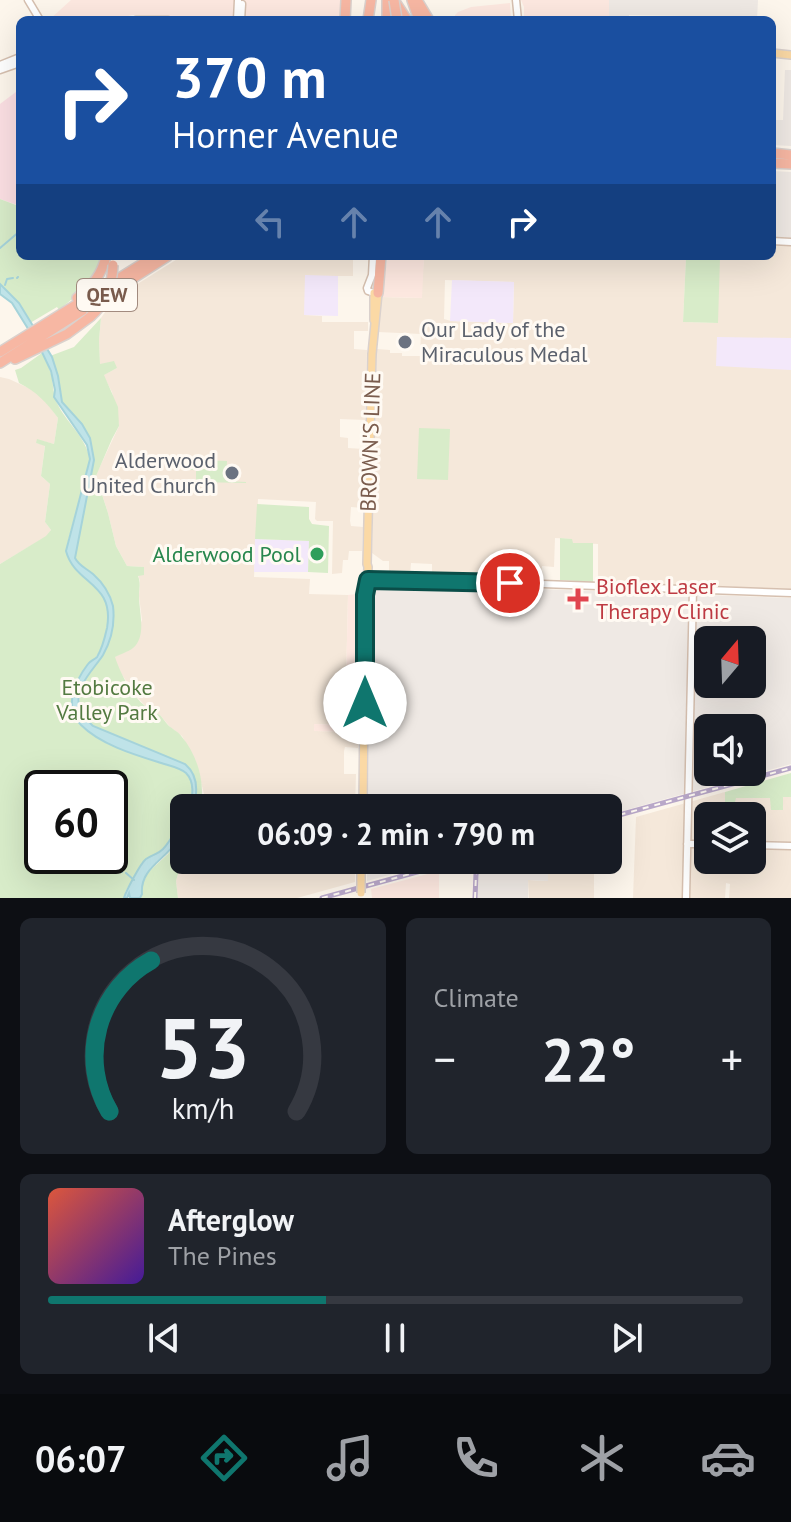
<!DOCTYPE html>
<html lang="en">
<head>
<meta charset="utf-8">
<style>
  :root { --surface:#171b24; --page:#20242c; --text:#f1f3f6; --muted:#9ea1a6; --line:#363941; --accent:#0f766e }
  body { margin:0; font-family:"PT Sans",sans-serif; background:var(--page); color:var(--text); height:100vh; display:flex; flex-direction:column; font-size:30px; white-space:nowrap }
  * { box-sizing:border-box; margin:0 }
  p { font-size:26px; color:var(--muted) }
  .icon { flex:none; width:44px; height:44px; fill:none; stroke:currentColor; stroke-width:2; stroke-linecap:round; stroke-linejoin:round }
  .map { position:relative; height:898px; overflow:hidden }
  .sheet { display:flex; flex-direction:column; gap:20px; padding:20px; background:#0d0f14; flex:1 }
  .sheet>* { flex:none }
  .hud { position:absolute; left:16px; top:16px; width:760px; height:244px; border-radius:12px; box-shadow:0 8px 32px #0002; background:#1a4fa0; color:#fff; overflow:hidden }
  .needle { width:52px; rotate:19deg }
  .tools { position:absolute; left:694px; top:626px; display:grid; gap:16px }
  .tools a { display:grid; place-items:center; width:72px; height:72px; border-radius:12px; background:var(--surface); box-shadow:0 8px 32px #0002; font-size:40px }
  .speed { position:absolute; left:24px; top:770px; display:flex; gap:16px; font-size:40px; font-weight:700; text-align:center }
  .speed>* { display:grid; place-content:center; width:104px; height:104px; border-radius:50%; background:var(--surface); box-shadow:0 8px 32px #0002; line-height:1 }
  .speed .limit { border:4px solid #111; border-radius:12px; background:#fff; color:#111 }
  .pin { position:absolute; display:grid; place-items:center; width:68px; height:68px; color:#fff; margin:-34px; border:4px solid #fff; border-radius:50%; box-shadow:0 2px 8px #0007 }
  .me { position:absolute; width:88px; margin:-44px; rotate:0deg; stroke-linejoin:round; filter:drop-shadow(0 0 6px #0008) }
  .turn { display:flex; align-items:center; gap:28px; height:168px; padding:0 24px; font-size:36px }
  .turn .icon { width:104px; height:104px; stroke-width:2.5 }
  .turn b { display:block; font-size:56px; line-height:68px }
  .lanes { display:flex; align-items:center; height:76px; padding:0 24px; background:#0003; justify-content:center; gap:40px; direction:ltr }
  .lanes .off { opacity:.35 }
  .big { font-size:60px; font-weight:800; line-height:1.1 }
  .sheet .tile { flex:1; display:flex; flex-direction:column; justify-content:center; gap:12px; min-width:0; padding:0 28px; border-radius:12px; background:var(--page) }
  .sheet .dial { align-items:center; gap:0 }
  .dial svg { height:208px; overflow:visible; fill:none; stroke:var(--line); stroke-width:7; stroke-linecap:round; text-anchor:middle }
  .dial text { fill:var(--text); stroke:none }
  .song { display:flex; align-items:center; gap:24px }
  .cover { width:96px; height:96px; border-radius:12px; background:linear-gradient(135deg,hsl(10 70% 55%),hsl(260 70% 35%)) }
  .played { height:8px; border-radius:4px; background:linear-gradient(90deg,var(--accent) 40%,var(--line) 40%) }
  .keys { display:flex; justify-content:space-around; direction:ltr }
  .heat { display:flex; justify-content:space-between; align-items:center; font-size:44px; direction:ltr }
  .sheet .tiles { flex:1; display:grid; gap:20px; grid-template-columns:1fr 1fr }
  .tile:last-child { grid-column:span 2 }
  .trip { position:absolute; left:170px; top:794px; width:452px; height:80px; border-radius:12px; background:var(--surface); box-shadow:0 8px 32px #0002; font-weight:800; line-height:80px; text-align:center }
  .menu { display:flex; height:128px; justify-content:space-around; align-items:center; background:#090b0e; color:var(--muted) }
  .menu .icon { width:56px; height:56px }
  .menu .selected { color:var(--accent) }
  .menu b { font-size:36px; color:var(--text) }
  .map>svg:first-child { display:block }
  .residential { fill:#f5e8da; fill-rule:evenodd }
  .commercial { fill:#fde8e0 }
  .industrial { fill:#efe9e4; fill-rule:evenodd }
  .education { fill:#f3e8fa }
  .medical { fill:#fbdfe3 }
  .green { fill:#d8ecc9; fill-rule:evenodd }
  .water { fill:#bfe3e8; stroke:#a5d3da; stroke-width:2 }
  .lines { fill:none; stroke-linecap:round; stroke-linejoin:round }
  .stream { stroke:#a5d3da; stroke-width:2 }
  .secondary-casing { stroke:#d6c0b0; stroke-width:9 }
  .primary-casing { stroke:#dad1cd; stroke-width:10 }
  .highway-casing { stroke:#dad1cd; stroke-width:12 }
  .secondary { stroke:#fff; stroke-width:6 }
  .primary { stroke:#fbd9a5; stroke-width:7 }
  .highway { stroke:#f7b7a3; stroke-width:9 }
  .rail-casing { stroke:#b9a8c9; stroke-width:5 }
  .rail { stroke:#fffaf3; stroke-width:2; stroke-dasharray:6; stroke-linecap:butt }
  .primary-bridge-casing { stroke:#dad1cd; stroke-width:10; stroke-linecap:butt }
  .highway-bridge-casing { stroke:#dad1cd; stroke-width:12; stroke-linecap:butt }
  .primary-bridge { stroke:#fbd9a5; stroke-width:7 }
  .highway-bridge { stroke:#f7b7a3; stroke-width:9 }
  .route-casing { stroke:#0a4d48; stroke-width:20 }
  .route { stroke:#0f766e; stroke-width:14 }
  .worship-dot { fill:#6b7280; stroke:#fffaf3; stroke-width:3 }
  .leisure-dot { fill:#2e9e5b; stroke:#fffaf3; stroke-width:3 }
  .health-dot { fill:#e0444e; stroke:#fffaf3; stroke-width:3 }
  .labels { text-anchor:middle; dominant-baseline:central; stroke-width:6; stroke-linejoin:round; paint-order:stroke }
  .shield { fill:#fffaf3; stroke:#a28b7f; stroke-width:2 }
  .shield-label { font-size:20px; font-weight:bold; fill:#7a5c4d }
  .worship-label { font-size:22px; fill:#5b616d; stroke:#fffaf3; text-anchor:start }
  .street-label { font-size:22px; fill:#7a5c4d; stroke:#fffaf3 }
  .leisure-label { font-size:22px; fill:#27864d; stroke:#fffaf3; text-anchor:end }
  .health-label { font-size:22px; fill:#be3a42; stroke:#fffaf3; text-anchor:start }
  .park-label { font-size:22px; fill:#537a41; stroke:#fffaf3 }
</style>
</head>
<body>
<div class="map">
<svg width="791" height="898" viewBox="0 0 791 898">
  <rect width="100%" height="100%" fill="#fdf6ec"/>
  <path class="residential" d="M772,245L791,246V589L598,582V544L572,543V539L555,538L554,567L542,566L541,580L432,577V564L411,563L410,576L389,575V561H383L372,553L377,349L390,350V353H402V356H420L421,334L378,332L381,297L421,298L424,256H706L705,258L686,257L683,322L717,323L719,258H715V256H772ZM445,280L514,282L513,323L451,321L444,319Z
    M237,256H353V276H305V315L322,316V322H368V331H354V349L367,350L365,420L340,419V437L348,438V448L364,449L362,508L351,507L350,521L351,526L363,527L362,551H349L348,560H343L342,573L332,574L333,521H317L315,519L316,502L258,499L254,577L310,579L309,594L348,595L345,725L315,724L314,731L358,732V748L345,747L344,751V774H356L355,808H200L204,794L196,762L182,736L170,727L160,715L149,710L138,698L120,672L114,657L132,648L142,620L139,596L140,581L138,575L143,567L127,566L116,546L108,513L96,475L119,426L112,392L103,375L117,368L100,365L99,340L101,318L115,298L179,258L236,259Z
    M0,377L9,379L33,390L45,400L58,418L54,444L38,440L36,443L45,445L41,476L50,484L45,522L51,530L47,536L0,564Z
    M725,792V801L735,798H771V810L783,797H791V898H729L730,884L726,883L725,898H633L636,817ZM708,816H752V860H708Z
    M184,853V860H355V882L297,898H178L176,881Z
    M548,860H594V898H529L528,880L548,881Z"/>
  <path class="commercial" d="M71,0H236L233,20H190L175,16L132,15L113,20H49Z
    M245,0H341L340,20H244Z
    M521,0H609V20H524V7Z
    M510,3L511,20H455V15L458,12L471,7Z
    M388,256H424L422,298L381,297Z
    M357,594H360L361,597V615L358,732L314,731V724L345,725L348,595Z
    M439,871V898H372L371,889Z"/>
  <path class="industrial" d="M609,0H758L757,20H742V17L629,15L628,20H609Z
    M785,70H791V146L772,145V120H783Z
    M772,171L791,172V238L772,237Z
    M370,583L791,598V764L608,815V808H368ZM708,640H752V684H708ZM708,728H752V772H708Z
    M367,860H444L367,881Z
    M479,860H548V881L528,880V898H473L474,861Z"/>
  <path class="education" d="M305,275L338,276V316L304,315Z
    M452,280L514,282L513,323L450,321Z
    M717,337L791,338V370L716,366Z
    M255,539L309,541L308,572H254Z"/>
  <path class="medical" d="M20,89V206L0,199V104Z"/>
  <path class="green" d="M0,199L16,205L20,212V256H103L90,284L59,310L57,307L30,323L25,313L0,284Z
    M706,256H715V258H720L718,323L683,322L686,257L705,258Z
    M101,318L99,340L100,364L114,361L117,368L104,375L118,407L119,426L112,439L96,476L108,513L116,546L127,566L144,567V575L138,576C141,583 139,588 139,596C139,612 147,636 133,648C128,652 120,654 115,657C121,675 133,698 149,709C151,711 158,714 160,715C163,718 165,722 168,725C172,729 179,732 182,737C198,756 206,785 200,808H193C196,798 198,780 191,771C183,761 110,733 93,726L85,717L79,706L80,693L89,672L103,654L111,635L113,607L93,575L78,563L74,558L94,460L90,438L62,402L58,376L50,356L74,347Z
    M42,353C45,358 48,365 50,371C54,381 52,393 57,403C67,424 84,434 90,459L68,541C62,574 101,579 107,606C110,619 104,648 95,658C94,660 92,660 90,662C80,673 69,696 72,712C74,721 85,730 92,734C120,752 153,757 183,771C195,780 194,795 189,808H184V817L165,848L144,862L126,890L124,898H0V564L46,536L51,530L45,522L50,484L41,476L45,446L36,443L37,439L54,444L58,418C46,402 37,392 19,383L15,370L21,368ZM42,788H110V856H42Z
    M419,428L450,429L448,480L417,479Z
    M197,460L227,461L226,481L246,482V483L196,482V470H182V468H196Z
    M257,504L309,507V519L312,524L329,526L328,573L308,572L309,541L255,539Z
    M560,538L572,539L573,543H593V582L560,580Z
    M791,773V797H783V810H771L770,798H736L735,802H725V792Z
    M184,825V853L176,881L178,898H140L142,894L141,886L146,877L145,875L168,854L177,842Z"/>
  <path class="water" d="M0,284L19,303L52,357L58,376L62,402L82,424L90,438L94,460L75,558C79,566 86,568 93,574C102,582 110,594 113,606C115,623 111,641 103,655C94,669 75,686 79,705C80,713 87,720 93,726L185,764C198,775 198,792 193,808H189C193,797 195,782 186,773C179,767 166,765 158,762C132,754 100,744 81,725C63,708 75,681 88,664C90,661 94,660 97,657C102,649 105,637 107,628C115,582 75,585 66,551L90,459L87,445L54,397L55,390L51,371L40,348L12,303L0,294Z
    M184,817C184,857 139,860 142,894L140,898H130L129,893L127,898H124C126,891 140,864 146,859C152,855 158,854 163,849C171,841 177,827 184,817Z"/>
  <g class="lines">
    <path class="stream" d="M0,248L20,231
      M17,278L18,277
      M5,285L7,279L13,278
      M84,856L98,868L122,872
      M126,873L134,880"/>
    <g class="secondary-casing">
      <path id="secondary" d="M28,0L40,20
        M516,0L518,20
        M136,20H168
        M237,20L238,0
        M241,20L242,4
        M0,65L20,57
        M0,70L20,63
        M772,241L791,242
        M373,256L372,275L367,288L368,291L374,293
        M364,580L461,581L791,593
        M687,844H708
        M752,845L791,846
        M686,898L693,589"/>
    </g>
    <g class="primary-casing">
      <path id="primary" d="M772,53L791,55
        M365,595L367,593L368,567L367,564L372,354L378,293H374V320
        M363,808L365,600L364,592
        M361,881V860"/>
    </g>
    <g class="highway-casing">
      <path id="highway" d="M387,0V20
        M394,0L407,20
        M412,0L419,20
        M417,0L429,20
        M345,20L346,0
        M368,20L371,0
        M772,153L791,155
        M772,163L791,164
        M378,293L381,256
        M77,298C92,286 102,275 106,256
        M0,352L155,256
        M15,359L67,334L90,317
        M0,363L168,256"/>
    </g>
    <use href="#secondary" class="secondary"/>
    <use href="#primary" class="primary"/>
    <use href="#highway" class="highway"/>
    <g class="rail-casing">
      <path id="rail" d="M608,818L791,768
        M322,898L461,860
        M475,898L476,874L485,860"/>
    </g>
    <use href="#rail" class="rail"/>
    <g class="primary-bridge-casing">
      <path id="primary-bridge" d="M361,893V881"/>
    </g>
    <g class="highway-bridge-casing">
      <path id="highway-bridge" d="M394,0L397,20
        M90,317C106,303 112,287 113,265"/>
    </g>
    <use href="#primary-bridge" class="primary-bridge"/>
    <use href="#highway-bridge" class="highway-bridge"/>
  </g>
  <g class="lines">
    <g class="route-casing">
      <path id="route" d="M365,703V595L368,580L510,583"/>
    </g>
    <use href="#route" class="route"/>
  </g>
  <g class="worship-dot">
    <circle cx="405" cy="342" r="8"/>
    <circle cx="232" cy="473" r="8"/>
  </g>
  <circle class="leisure-dot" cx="317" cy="554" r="8"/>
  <path class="health-dot" d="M574 587h8v8h8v8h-8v8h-8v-8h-8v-8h8z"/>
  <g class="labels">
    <rect class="shield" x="77" y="279" width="60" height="32" rx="6"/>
    <g class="shield-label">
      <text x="107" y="295">QEW</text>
    </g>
    <g class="worship-label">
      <text x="421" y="329">Our Lady of the<tspan x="421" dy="25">Miraculous Medal</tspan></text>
      <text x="216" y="460" text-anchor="end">Alderwood<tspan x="216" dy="25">United Church</tspan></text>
    </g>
    <g class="street-label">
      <text transform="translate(370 442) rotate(-88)">BROWN'S LINE</text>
    </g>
    <g class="leisure-label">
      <text x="301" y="554">Alderwood Pool</text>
    </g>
    <g class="health-label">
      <text x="596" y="586">Bioflex Laser<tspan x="596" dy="25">Therapy Clinic</tspan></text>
    </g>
    <g class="park-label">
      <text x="107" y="687">Etobicoke<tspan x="107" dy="25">Valley Park</tspan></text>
    </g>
  </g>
</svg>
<div class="tools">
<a><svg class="needle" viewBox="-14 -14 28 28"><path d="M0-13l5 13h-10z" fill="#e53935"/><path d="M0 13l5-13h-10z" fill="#9ea1a6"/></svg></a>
<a><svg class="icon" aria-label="sound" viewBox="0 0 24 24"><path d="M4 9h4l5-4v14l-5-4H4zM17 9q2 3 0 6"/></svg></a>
<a><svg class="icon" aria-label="layers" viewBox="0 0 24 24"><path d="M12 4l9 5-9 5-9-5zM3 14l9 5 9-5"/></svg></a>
</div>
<div class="speed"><div class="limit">60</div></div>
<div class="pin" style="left:510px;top:583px;background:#d93025"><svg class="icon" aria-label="arrive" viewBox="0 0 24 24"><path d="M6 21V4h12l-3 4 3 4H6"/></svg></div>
<svg class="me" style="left:365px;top:703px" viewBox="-20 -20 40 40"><circle r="19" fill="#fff"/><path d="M0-13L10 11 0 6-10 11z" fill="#0f766e"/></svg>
<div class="trip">06:09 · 2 min · 790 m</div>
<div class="hud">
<div class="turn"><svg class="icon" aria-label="right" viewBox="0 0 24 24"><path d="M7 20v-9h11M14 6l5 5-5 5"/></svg><div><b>370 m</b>Horner Avenue</div></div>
<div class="lanes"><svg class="icon off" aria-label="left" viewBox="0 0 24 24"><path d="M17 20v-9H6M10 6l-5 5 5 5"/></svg><svg class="icon off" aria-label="ahead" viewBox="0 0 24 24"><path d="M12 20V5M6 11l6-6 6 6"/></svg><svg class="icon off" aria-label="ahead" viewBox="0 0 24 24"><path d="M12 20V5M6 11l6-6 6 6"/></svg><svg class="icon" aria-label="right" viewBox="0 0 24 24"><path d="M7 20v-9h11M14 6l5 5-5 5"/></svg></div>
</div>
</div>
<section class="sheet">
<div class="tiles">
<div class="tile dial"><svg viewBox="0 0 100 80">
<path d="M14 69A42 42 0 1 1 86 69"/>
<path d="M14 69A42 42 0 0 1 30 11" stroke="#0f766e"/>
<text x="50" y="56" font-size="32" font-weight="700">53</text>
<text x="50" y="72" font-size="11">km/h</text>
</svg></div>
<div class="tile"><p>Climate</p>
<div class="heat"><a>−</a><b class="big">22°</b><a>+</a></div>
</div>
<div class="tile">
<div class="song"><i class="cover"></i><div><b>Afterglow</b><p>The Pines</p></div></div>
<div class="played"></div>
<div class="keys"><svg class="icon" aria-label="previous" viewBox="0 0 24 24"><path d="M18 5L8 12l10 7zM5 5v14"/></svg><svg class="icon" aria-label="pause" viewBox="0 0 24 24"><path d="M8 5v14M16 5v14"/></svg><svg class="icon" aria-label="next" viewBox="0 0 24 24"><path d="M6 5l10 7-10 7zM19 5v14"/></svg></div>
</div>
</div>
</section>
<nav class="menu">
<b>06:07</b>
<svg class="icon selected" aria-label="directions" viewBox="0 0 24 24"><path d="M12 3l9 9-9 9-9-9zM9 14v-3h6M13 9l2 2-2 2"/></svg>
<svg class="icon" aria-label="music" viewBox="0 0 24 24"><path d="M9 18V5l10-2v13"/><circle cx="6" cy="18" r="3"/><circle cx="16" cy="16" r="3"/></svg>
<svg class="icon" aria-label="phone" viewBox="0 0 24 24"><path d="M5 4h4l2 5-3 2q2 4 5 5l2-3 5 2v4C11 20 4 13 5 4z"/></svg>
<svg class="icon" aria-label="climate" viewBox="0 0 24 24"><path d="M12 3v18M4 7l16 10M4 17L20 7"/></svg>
<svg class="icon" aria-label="car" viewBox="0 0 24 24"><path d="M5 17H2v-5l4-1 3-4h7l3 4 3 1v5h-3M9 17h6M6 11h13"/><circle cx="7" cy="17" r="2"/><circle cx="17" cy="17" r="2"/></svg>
</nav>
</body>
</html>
